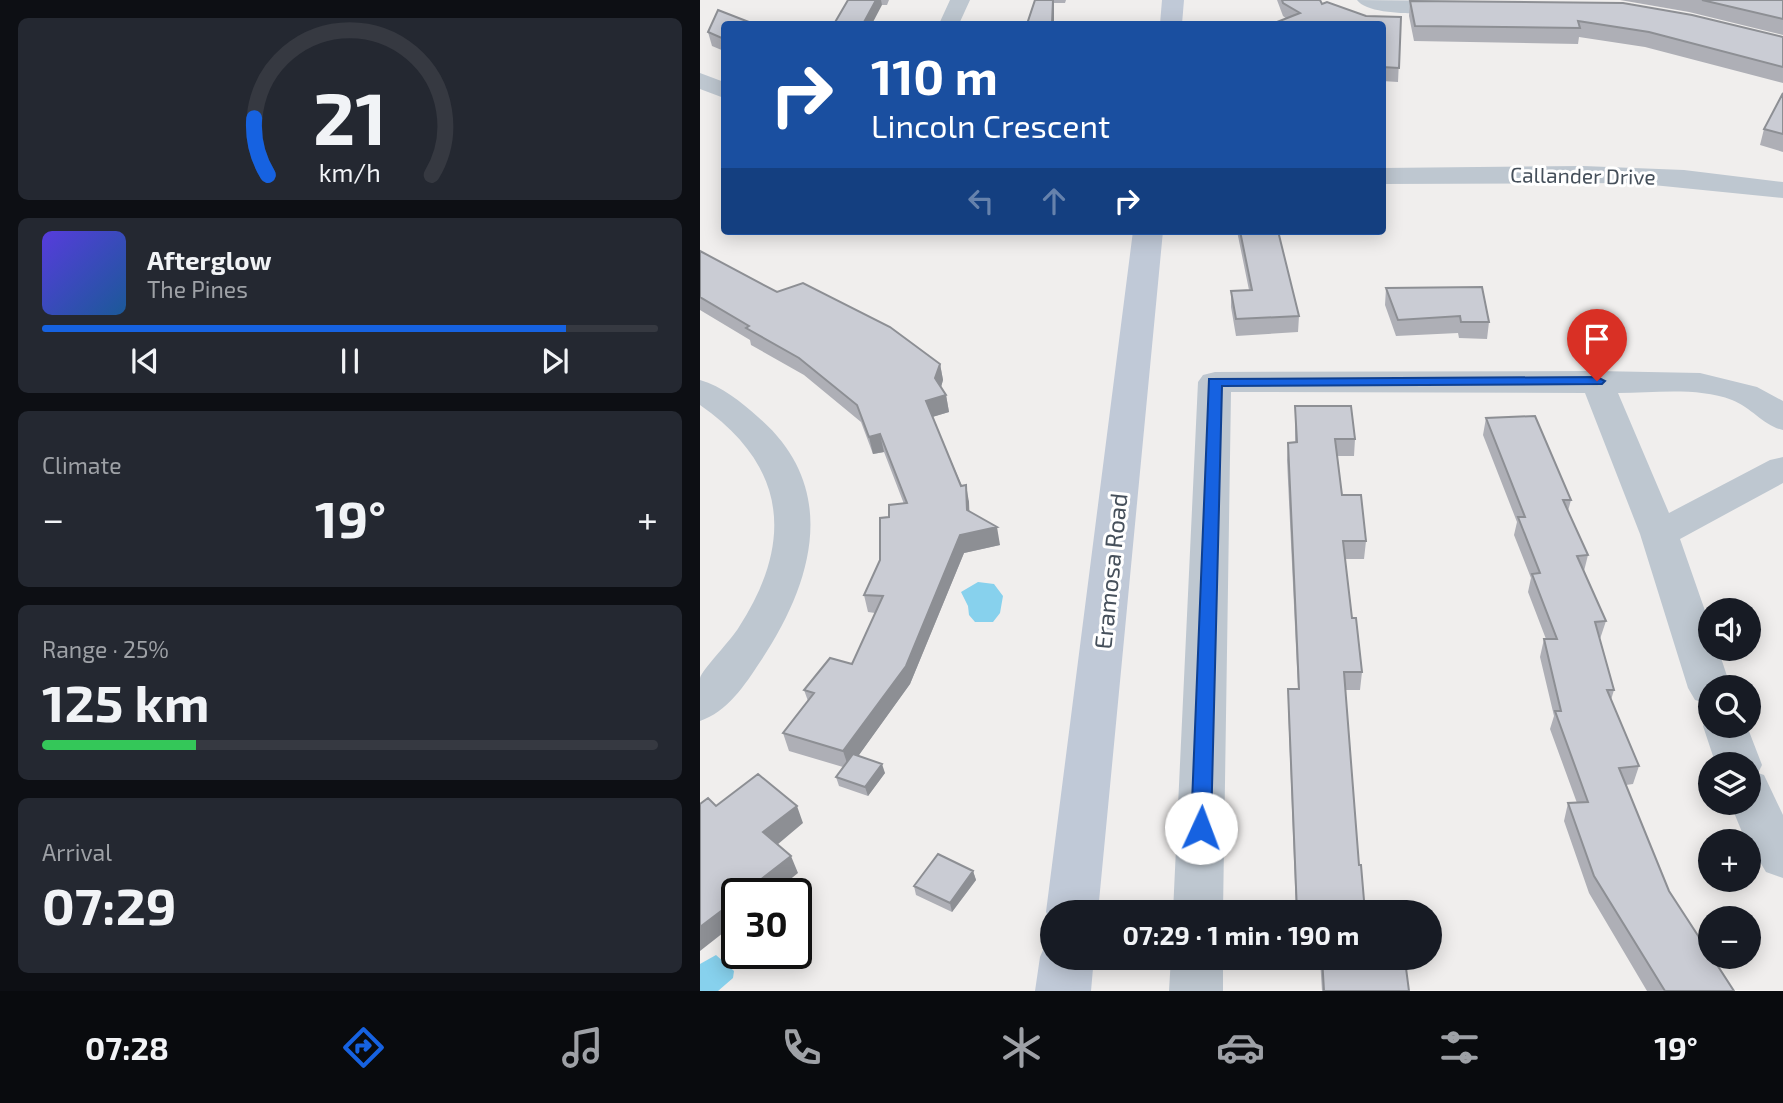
<!DOCTYPE html>
<html lang="en">
<head>
<meta charset="utf-8">
<style>
  :root { --surface:#171b24; --page:#242831; --text:#f1f3f6; --muted:#9ea1a6; --line:#363941; --accent:#1662e1 }
  body { margin:0; font-family:"Exo 2",sans-serif; background:var(--page); color:var(--text); height:100vh; display:flex; flex-direction:column; font-size:26px; white-space:nowrap }
  * { box-sizing:border-box; margin:0 }
  p { font-size:23px; color:var(--muted) }
  .icon { flex:none; width:38px; height:38px; fill:none; stroke:currentColor; stroke-width:2; stroke-linecap:round; stroke-linejoin:round }
  .map { position:relative; flex:1; overflow:hidden }
  .details { display:flex; flex-direction:column; gap:18px; padding:18px; background:#0d0f14; width:700px }
  .details>* { flex:none }
  .top-card { position:absolute; left:21px; top:21px; width:665px; height:214px; border-radius:7px; box-shadow:0 4px 18px #0003; background:#1a4fa0; color:#fff; overflow:hidden }
  .controls { position:absolute; left:998px; top:598px; display:grid; gap:14px }
  .controls a { display:grid; place-items:center; width:63px; height:63px; border-radius:50%; background:var(--surface); box-shadow:0 4px 18px #0003; font-size:35px }
  .speed { position:absolute; left:21px; top:878px; display:flex; gap:14px; font-size:35px; font-weight:700; text-align:center }
  .speed>* { display:grid; place-content:center; width:91px; height:91px; border-radius:50%; background:var(--surface); box-shadow:0 4px 18px #0003; line-height:1 }
  .speed .limit { border:4px solid #111; border-radius:10px; background:#fff; color:#111 }
  .pin { position:absolute; display:grid; place-items:center; width:60px; height:60px; color:#fff; margin:-72px -30px; border-radius:50% 50% 50% 0; rotate:-45deg; box-shadow:0 0 7px #0007 }
  .pin .icon { rotate:45deg }
  .me { position:absolute; width:77px; margin:-38px; rotate:2deg; stroke-linejoin:round; filter:drop-shadow(0 0 5px #0008) }
  .turn { display:flex; align-items:center; gap:24px; height:147px; padding:0 35px; font-size:32px }
  .turn .icon { width:91px; height:91px; stroke-width:2.5 }
  .turn b { display:block; font-size:49px; line-height:60px }
  .lanes { display:flex; align-items:center; height:66px; padding:0 35px; background:#0003; justify-content:center; gap:35px; direction:ltr }
  .lanes .off { opacity:.35 }
  .big { font-size:52px; font-weight:700; line-height:1.1 }
  .details .card { flex:1; display:flex; flex-direction:column; justify-content:center; gap:10px; min-width:0; padding:0 24px; border-radius:10px; background:var(--page) }
  .details .dial { align-items:center; gap:0 }
  .dial svg { height:182px; overflow:visible; fill:none; stroke:var(--line); stroke-width:7; stroke-linecap:round; text-anchor:middle }
  .dial text { fill:var(--text); stroke:none }
  .song { display:flex; align-items:center; gap:21px }
  .cover { width:84px; height:84px; border-radius:10px; background:linear-gradient(135deg,hsl(250 70% 55%),hsl(210 70% 35%)) }
  .played { height:7px; border-radius:4px; background:linear-gradient(90deg,var(--accent) 85%,var(--line) 85%) }
  .keys { display:flex; justify-content:space-around; direction:ltr }
  .heat { display:flex; justify-content:space-between; align-items:center; font-size:38px; direction:ltr }
  .charge { height:10px; border-radius:5px; background:linear-gradient(90deg,#34c759 25%,var(--line) 0) }
  .trip { position:absolute; left:340px; top:900px; width:402px; height:70px; border-radius:35px; background:var(--surface); box-shadow:0 4px 18px #0003; font-weight:700; line-height:70px; text-align:center }
  .tab-bar { display:flex; height:112px; justify-content:space-around; align-items:center; background:#090b0e; color:var(--muted) }
  .tab-bar .icon { width:49px; height:49px }
  .tab-bar .selected { color:var(--accent) }
  .tab-bar b { font-size:32px; color:var(--text) }
  main { display:flex; flex:1; min-height:0 }
  .map>svg:first-child { display:block }
  .water { fill:#87d1ed }
  .lines { fill:none; stroke-linecap:round; stroke-linejoin:round }
  .street { fill:#bec7d0; fill-rule:evenodd }
  .secondary { fill:#c0c9d7; fill-rule:evenodd }
  .wall { fill:#aeafb6 }
  .shaded-wall { fill:#8d8f94 }
  .building { fill:#caccd4; stroke:#8d8f94; stroke-width:2 }
  .route { fill:#1662e1; stroke:#0e4092; stroke-width:2 }
  .labels { text-anchor:middle; dominant-baseline:central; stroke-width:6; stroke-linejoin:round; paint-order:stroke }
  .far-street-label { font-size:21px; fill:#46505b; stroke:#fff }
  .street-label { font-size:24px; fill:#46505b; stroke:#fff }
</style>
</head>
<body>
<main>
<section class="details">
<div class="card dial"><svg viewBox="0 0 100 80">
<path d="M14 69A42 42 0 1 1 86 69"/>
<path d="M14 69A42 42 0 0 1 8 44" stroke="#1662e1"/>
<text x="50" y="56" font-size="32" font-weight="700">21</text>
<text x="50" y="72" font-size="11">km/h</text>
</svg></div>
<div class="card">
<div class="song"><i class="cover"></i><div><b>Afterglow</b><p>The Pines</p></div></div>
<div class="played"></div>
<div class="keys"><svg class="icon" aria-label="previous" viewBox="0 0 24 24"><path d="M18 5L8 12l10 7zM5 5v14"/></svg><svg class="icon" aria-label="pause" viewBox="0 0 24 24"><path d="M8 5v14M16 5v14"/></svg><svg class="icon" aria-label="next" viewBox="0 0 24 24"><path d="M6 5l10 7-10 7zM19 5v14"/></svg></div>
</div>
<div class="card"><p>Climate</p>
<div class="heat"><a>−</a><b class="big">19°</b><a>+</a></div>
</div>
<div class="card"><p>Range · 25%</p><b class="big">125 km</b><div class="charge"></div></div>
<div class="card"><p>Arrival</p><b class="big">07:29</b></div>
</section>
<div class="map">
<svg width="1083" height="991" viewBox="0 0 1083 991">
  <rect width="100%" height="100%" fill="#f0eeed"/>
  <path class="water" d="M278,582L294,584L303,596L300,613L293,622H275L269,615L268,606L261,592Z
    M16,955L34,971L33,978L18,991H0V964Z"/>
  <g class="lines">
    <path class="street" d="M250,0H270L259,24H239Z
      M657,0L760,1L770,7L760,13C738,13 670,18 657,0Z
      M0,73L24,82V98L0,89Z
      M883,166L984,170L1083,182V198L933,183L682,184V168Z
      M897,371L1000,373L1057,387L1083,401V430C1064,426 1052,408 1032,400C997,387 955,393 918,393L969,513L1070,460L1083,457V483L980,539L1010,625V649H1018L1031,688H1010V704L995,700L988,688L940,534L885,393L531,392L523,912H473L498,382L503,375L515,372Z
      M0,380C22,386 41,402 58,417C141,488 113,583 60,662C45,685 27,712 0,721C0,708 0,690 0,678C2,670 32,639 39,627C95,540 86,465 0,405Z
      M1010,713V726H1047L1062,765L1058,773L1064,775L1083,815V878L1066,872L1042,832L1030,803H1048V765H1016L1003,726Z
      M471,957H523V991H469Z"/>
    <path class="secondary" d="M462,0H484L482,24H460Z
      M433,231H463L398,912H352V925L346,912Z
      M352,938V957H394L391,991H335L340,957L348,939Z"/>
  </g>
  <path class="wall" d="M148,0H189L187,5H182Z
    M335,0H366L365,3H354Z
    M577,0H620L622,4L666,16L701,17L698,82L682,81V24L587,19L583,16Z
    M888,0H1083V35L989,12L920,0Z
    M710,1L1083,37V83L945,47L879,37L878,44L714,41L709,16Z
    M24,24V51L12,46L8,32Z
    M1083,93V152L1060,145L1064,129Z
    M537,231H578L599,316L598,332L536,336L531,307V291L549,290Z
    M0,251L77,292L240,364L243,380L241,387L246,395L249,412L232,417L269,502V511L300,545L264,553L210,684L158,756L185,773L168,796L139,786L136,777L143,767L89,751L83,733L108,701L104,690L152,664L175,613L168,612L164,595L180,560L189,517L204,504L184,452L173,454L161,422L104,375L51,345L50,340L0,310Z
    M686,288L789,322L787,339L759,338L758,333L696,336L685,305Z
    M595,406L655,439L654,456H637L642,495L666,541L664,559H645L652,618L662,672L660,690H645L659,865L665,912H596L588,707V689H598L587,460L588,443L595,442Z
    M786,418L871,500L868,511L888,555L884,571L906,621L900,639L914,690L911,700L939,766L933,784L926,785L969,891L1034,991H947L889,893L864,821L868,803H877L850,729L854,716L840,657L844,639H846L828,592L831,578L814,535L817,522L783,435Z
    M273,871L276,880L252,912L216,895L214,886Z
    M598,957H669L670,969L709,991H622L620,959H598Z"/>
  <path class="shaded-wall" d="M176,0H181L182,5L172,24H163Z
    M353,0H354V24H352Z
    M240,364L243,380L239,394L235,378Z
    M246,395L249,412L229,418L226,401Z
    M180,434L184,452L173,454L169,437Z
    M266,485L269,502L270,527L267,510Z
    M297,527L300,545L264,553L210,684L149,769L143,751L260,535Z
    M182,764L185,773L168,796L165,787Z
    M97,806L103,823L71,850L63,832Z
    M91,856L98,873L72,894H42Z
    M273,871L276,880L252,912L250,903Z
    M37,899V922L0,951V927Z"/>
  <path class="building" d="M148,0H176L163,24H134Z
    M335,0H353L352,24H327Z
    M582,0H620L622,4L627,2L666,16L701,17L699,68L682,67V24H572L600,13L583,3Z
    M1002,0H1083V19Z
    M710,1L923,3L992,15L1083,37V67L949,32L878,21L880,28L715,26Z
    M18,10L54,24H24V39L8,32Z
    M1083,93V134L1064,129Z
    M540,231H578L599,316L536,319L531,291L552,290Z
    M0,251L77,292L103,283L190,327L240,364L235,378L246,395L226,401L261,486L266,485L267,510L297,527L260,535L206,666L143,751L83,733L114,693L104,690L130,658L152,664L183,596L164,595L180,560V518L189,517V505L207,503L180,434L169,437L157,405L99,358L46,328L49,326L0,297Z
    M782,287L789,322H761L760,316L698,320L686,288Z
    M595,406H651L655,439H635L642,495H661L666,541H643L652,618H656L662,672H644L659,865H661L665,912H597L588,689H599L588,443L597,442Z
    M835,416L871,500H863L888,555L877,556L906,621L895,622L914,690H907L939,766L919,768L969,891L1010,954V957H1012L1034,991H965L894,876L868,803L888,802L855,711H861L844,639H857L832,574L840,573L818,517H825L786,418Z
    M153,754L182,764L165,787L136,777Z
    M58,774L97,806L63,832L91,856L42,894H37V899L0,927V804L8,798L16,806Z
    M238,854L273,871L250,903L214,886Z
    M622,957H669L670,969L706,968L709,991H624Z"/>
  <path class="route" d="M897,377L905,381L902,384L522,386L511,828L508,834L501,837L494,834L491,828L509,379Z"/>
  <g class="labels">
    <g class="far-street-label">
      <text transform="translate(883 175) rotate(1)">Callander Drive</text>
    </g>
    <g class="street-label">
      <text transform="translate(410 571) rotate(-84)">Eramosa Road</text>
    </g>
  </g>
</svg>
<div class="controls">
<a><svg class="icon" aria-label="sound" viewBox="0 0 24 24"><path d="M4 9h4l5-4v14l-5-4H4zM17 9q2 3 0 6"/></svg></a>
<a><svg class="icon" aria-label="search" viewBox="0 0 24 24"><circle cx="10" cy="10" r="6"/><path d="M15 15l6 6"/></svg></a>
<a><svg class="icon" aria-label="layers" viewBox="0 0 24 24"><path d="M12 4l9 5-9 5-9-5zM3 14l9 5 9-5"/></svg></a>
<a>+</a>
<a>−</a>
</div>
<div class="speed"><div class="limit">30</div></div>
<div class="pin" style="left:897px;top:381px;background:#d93025"><svg class="icon" aria-label="arrive" viewBox="0 0 24 24"><path d="M6 21V4h12l-3 4 3 4H6"/></svg></div>
<svg class="me" style="left:501px;top:828px" viewBox="-20 -20 40 40"><circle r="19" fill="#fff"/><path d="M0-13L10 11 0 6-10 11z" fill="#1662e1"/></svg>
<div class="trip">07:29 · 1 min · 190 m</div>
<div class="top-card">
<div class="turn"><svg class="icon" aria-label="right" viewBox="0 0 24 24"><path d="M7 20v-9h11M14 6l5 5-5 5"/></svg><div><b>110 m</b>Lincoln Crescent</div></div>
<div class="lanes"><svg class="icon off" aria-label="left" viewBox="0 0 24 24"><path d="M17 20v-9H6M10 6l-5 5 5 5"/></svg><svg class="icon off" aria-label="ahead" viewBox="0 0 24 24"><path d="M12 20V5M6 11l6-6 6 6"/></svg><svg class="icon" aria-label="right" viewBox="0 0 24 24"><path d="M7 20v-9h11M14 6l5 5-5 5"/></svg></div>
</div>
</div>
</main>
<nav class="tab-bar">
<b>07:28</b>
<svg class="icon selected" aria-label="directions" viewBox="0 0 24 24"><path d="M12 3l9 9-9 9-9-9zM9 14v-3h6M13 9l2 2-2 2"/></svg>
<svg class="icon" aria-label="music" viewBox="0 0 24 24"><path d="M9 18V5l10-2v13"/><circle cx="6" cy="18" r="3"/><circle cx="16" cy="16" r="3"/></svg>
<svg class="icon" aria-label="phone" viewBox="0 0 24 24"><path d="M5 4h4l2 5-3 2q2 4 5 5l2-3 5 2v4C11 20 4 13 5 4z"/></svg>
<svg class="icon" aria-label="climate" viewBox="0 0 24 24"><path d="M12 3v18M4 7l16 10M4 17L20 7"/></svg>
<svg class="icon" aria-label="car" viewBox="0 0 24 24"><path d="M5 17H2v-5l4-1 3-4h7l3 4 3 1v5h-3M9 17h6M6 11h13"/><circle cx="7" cy="17" r="2"/><circle cx="17" cy="17" r="2"/></svg>
<svg class="icon" aria-label="filters" viewBox="0 0 24 24"><path d="M4 7h16M4 17h16"/><circle cx="9" cy="7" r="2"/><circle cx="15" cy="17" r="2"/></svg>
<b>19°</b>
</nav>
</body>
</html>
